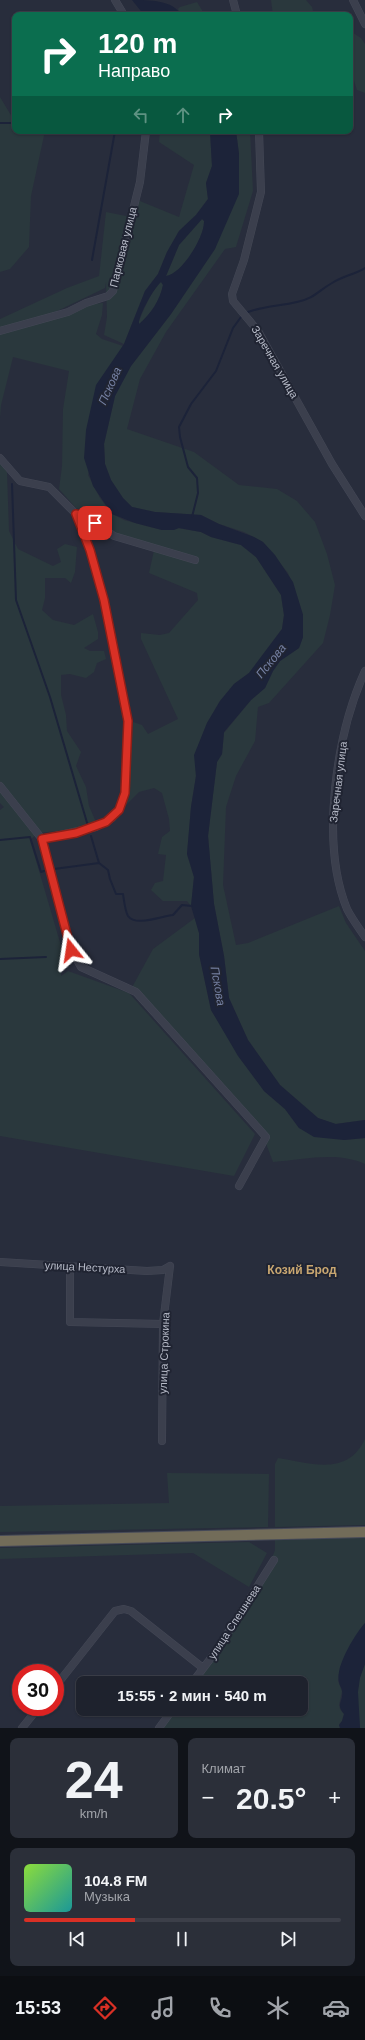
<!DOCTYPE html>
<html lang="ru">
<head>
<meta charset="utf-8">
<style>
  :root { --surface:#1e222d; --page:#2b2f39; --text:#f1f3f6; --muted:#a1a4aa; --line:#3c3f49; --accent:#d93025 }
  body { margin:0; font-family:Arial,sans-serif; background:var(--page); color:var(--text); height:100vh; display:flex; flex-direction:column; font-size:15px; white-space:nowrap }
  * { box-sizing:border-box; margin:0 }
  p { font-size:13px; color:var(--muted) }
  .icon { flex:none; width:22px; height:22px; fill:none; stroke:currentColor; stroke-width:2; stroke-linecap:round; stroke-linejoin:round }
  .map { position:relative; height:1728px; overflow:hidden }
  .drawer { display:flex; flex-direction:column; gap:10px; padding:10px; background:#101319; flex:1 }
  .drawer>* { flex:none }
  .hud { position:absolute; left:12px; top:12px; width:341px; height:122px; border-radius:8px; box-shadow:0 1px 3px #0004,0 0 0 1px var(--line); background:#0b6e4f; color:#fff; overflow:hidden }
  .speed { position:absolute; left:12px; top:1664px; display:flex; gap:8px; font-size:20px; font-weight:700; text-align:center }
  .speed>* { display:grid; place-content:center; width:52px; height:52px; border-radius:50%; background:var(--surface); box-shadow:0 1px 3px #0004,0 0 0 1px var(--line); line-height:1 }
  .speed .limit { border:6px solid #d22; background:#fff; color:#111 }
  .pin { position:absolute; display:grid; place-items:center; width:34px; height:34px; color:#fff; margin:-17px; border-radius:8px; box-shadow:0 2px 6px #0006 }
  .me { position:absolute; width:44px; margin:-22px; rotate:345deg; stroke-linejoin:round; filter:drop-shadow(0 0 3px #0008) }
  .turn { display:flex; align-items:center; gap:14px; height:84px; padding:0 20px; font-size:18px }
  .turn .icon { width:52px; height:52px; stroke-width:2.5 }
  .turn b { display:block; font-size:28px; line-height:34px }
  .lanes { display:flex; align-items:center; height:38px; padding:0 20px; background:#0003; justify-content:center; gap:20px; direction:ltr }
  .lanes .off { opacity:.35 }
  .big { font-size:30px; font-weight:800; line-height:1.1 }
  .drawer .tile { flex:1; display:flex; flex-direction:column; justify-content:center; gap:6px; min-width:0; padding:0 14px; border-radius:8px; background:var(--page) }
  .drawer .dial { align-items:center; gap:0 }
  .dial b { font-size:52px; line-height:1 }
  .song { display:flex; align-items:center; gap:12px }
  .cover { width:48px; height:48px; border-radius:6px; background:linear-gradient(135deg,hsl(90 70% 55%),hsl(180 70% 35%)) }
  .played { height:4px; border-radius:2px; background:linear-gradient(90deg,var(--accent) 35%,var(--line) 35%) }
  .keys { display:flex; justify-content:space-around; direction:ltr }
  .heat { display:flex; justify-content:space-between; align-items:center; font-size:22px; direction:ltr }
  .drawer .tiles { flex:1; display:grid; gap:10px; grid-template-columns:1fr 1fr }
  .tile:last-child { grid-column:span 2 }
  .trip { position:absolute; left:76px; top:1676px; width:232px; height:40px; border-radius:8px; background:var(--surface); box-shadow:0 1px 3px #0004,0 0 0 1px var(--line); font-weight:800; line-height:40px; text-align:center }
  .tab-bar { display:flex; height:64px; justify-content:space-around; align-items:center; background:#0c0e12; color:var(--muted) }
  .tab-bar .icon { width:28px; height:28px }
  .tab-bar .selected { color:var(--accent) }
  .tab-bar b { font-size:18px; color:var(--text) }
  .map>svg:first-child { display:block }
  .green { fill:#2a383d }
  .water { fill:#1c2339; fill-rule:evenodd }
  .lines { fill:none; stroke-linecap:round; stroke-linejoin:round }
  .stream { stroke:#1c2339; stroke-width:2 }
  .minor-casing { stroke:#444856; stroke-width:8 }
  .highway-casing { stroke:#464a58; stroke-width:12 }
  .minor { stroke:#3b3f4d; stroke-width:7 }
  .highway { stroke:#726c59; stroke-width:10 }
  .route-casing { stroke:#8d1f18; stroke-width:10 }
  .route { stroke:#d93025; stroke-width:7 }
  .labels { text-anchor:middle; dominant-baseline:central; stroke-width:4; stroke-linejoin:round; paint-order:stroke }
  .street-label { font-size:11px; fill:#b7bbc8; stroke:#202432 }
  .water-label { font-size:12px; font-style:italic; fill:#7580a2; stroke:#202432 }
  .neighbourhood-label { font-size:12px; font-weight:bold; fill:#c9a771; stroke:#202432 }
</style>
</head>
<body>
<div class="map">
<svg width="365" height="1728" viewBox="0 0 365 1728">
  <rect width="100%" height="100%" fill="#282d3c"/>
  <path class="green" d="M271,0H306L312,7L314,15H273Z
    M197,2L205,15H181L178,9L180,7Z
    M350,31L361,38L365,44V93L357,90C350,72 350,50 350,31Z
    M0,97L12,117H15V131H45L31,196L29,247L10,269L0,272Z
    M160,131H210L212,166L206,183L208,199L196,215L179,231L167,252L158,274L145,291L124,344L104,335L107,317L106,282L105,288L51,314L0,328V319L67,288L99,276L106,212L131,217L135,199L179,217L194,165L159,142Z
    M236,131H250L253,191L236,247L225,249L166,332L140,379L127,429L194,452L239,485L277,489L297,501L315,522L327,554L335,585L330,615L323,643L269,703L258,707L255,741L236,776L226,807L223,885L236,945L248,943L339,906L346,923L365,951V1120L335,1124L318,1118L280,1085L248,1040L229,998L224,956L214,904L208,836L217,762L222,754L224,733L251,700L265,688L273,671L280,661L299,648L303,637V615L298,599L288,573L263,542L244,532L219,524L201,515L155,512L132,507L123,498L111,480L105,464L104,444L115,396L131,366L171,314L215,249L239,154Z
    M202,219L204,221C205,236 182,275 166,276L179,245Z
    M161,282L163,285C160,301 151,313 140,324L138,323C144,310 150,292 161,282Z
    M103,303L102,315L96,334L102,339L123,346L119,353L88,475L100,498L112,514L124,520L162,530L178,528L201,532L211,537L241,545L256,557L281,595L284,615L282,629L249,673L234,684L220,701L207,723L195,755L196,776L191,807L187,854L194,877L191,906L187,901H163L151,890L155,883L163,881L166,855L158,854L162,837L170,831L169,819L162,793L154,788L139,792L123,808L128,793L133,722L142,725L148,734L178,719L141,639V633L160,635L169,633L198,600L197,593L149,573L155,546L115,533L92,514L76,508L59,489L62,466L63,409L69,371L13,357L1,405L0,418V333L92,304Z
    M0,461L7,472L9,531L18,549L53,566L61,562L57,549L65,544L77,547L75,572L71,583L65,578H45V598L42,610L53,620L74,625L93,614L98,632V639L84,648L90,651H104L106,659L97,663L94,672L86,678L70,674L61,675V695L66,715L67,731L81,752L76,766L86,787L89,806L96,822L69,830L38,833L30,840L62,949L61,976L68,971L129,993L255,1134L234,1176L0,1136V810L4,807L0,803Z
    M195,918L199,933V954L211,1010L264,1091L285,1109L299,1128L344,1140L365,1138V1164C335,1151 304,1160 273,1162L262,1133L130,991L153,949Z
    M365,1439V1525L275,1527V1464L278,1458C311,1463 347,1477 365,1439Z
    M167,1473L269,1474L268,1527L0,1532V1506L169,1503Z
    M365,1537V1623L340,1667L338,1681L342,1691L339,1705L340,1709L344,1714L342,1721L339,1725L340,1728H161L175,1709H301V1683H193L272,1558L275,1550V1540Z
    M249,1542L267,1553L249,1587L193,1553L0,1559V1548Z
    M365,1664V1728H360C358,1709 354,1681 365,1664Z"/>
  <path class="water" d="M132,0C150,0 173,0 181,15H144Z
    M210,131H236L239,154V194L215,249L171,314L131,366L115,396L104,444L105,464L111,480L123,498L132,507L155,512L201,515L219,524L254,537L263,542L275,555L293,582L303,615V637L299,648L280,661L273,671L265,688L251,700L224,732L222,754L217,762L208,836L214,904L224,956L229,998L248,1040L280,1085L318,1118L336,1124L365,1120V1138L344,1140L314,1137L299,1128L285,1109L264,1091L238,1056L211,1010L199,954V933L191,906L194,877L187,854L191,807L196,776L194,755L207,723L220,701L234,684L249,673L282,629L284,615L281,595L256,557L241,545L211,537L201,532L179,528L174,530H162L135,523L112,514L93,486L84,458L86,430L96,385L124,344L145,291L158,274L167,252L179,231L196,215L208,199L206,183L212,166ZM202,219L204,221C205,236 182,274 166,276L179,245ZM161,282L163,285C160,300 151,314 139,324C138,316 154,288 161,282Z
    M365,1623V1664L360,1678L358,1692L360,1728H340L339,1725L342,1721L344,1714C335,1704 344,1701 342,1691C342,1688 339,1685 339,1682C335,1667 355,1634 365,1623Z"/>
  <g class="lines">
    <path class="stream" d="M0,123H15
      M92,260L115,131
      M248,312C264,306 281,306 297,302C315,298 318,291 332,283C343,276 353,275 365,268
      M12,484L16,600L50,697L88,826
      M192,517L198,493L197,478L188,467L180,437L179,427L191,404L216,371L233,328L241,317
      M91,836L99,863
      M0,840L30,837L41,872L44,871
      M54,869L99,863L108,870L110,879L116,894H123C124,900 125,911 128,916C136,927 161,916 173,915L182,905L192,906
      M0,959L46,957"/>
    <g class="minor-casing">
      <path id="minor" d="M115,0L124,15
        M233,0L237,15
        M353,0L365,24
        M259,131L261,192L244,260L232,294L233,301L258,331L332,464L365,516
        M0,331L68,312L86,303L108,296L113,291L140,182L146,131
        M0,458L20,481L49,487L76,514L90,550L104,600L128,721L125,793L119,810L112,818L96,827L42,839
        M76,514L86,516L114,536L195,560
        M365,671C336,735 320,843 347,909C352,919 359,928 365,937
        M0,786L42,839L71,950L81,967L136,992L266,1137L239,1186
        M0,1262L147,1271L163,1270L170,1266
        M70,1267V1322L163,1324
        M162,1441L163,1324L170,1266
        M192,1683L217,1650L274,1560
        M55,1687L115,1611L124,1609L131,1611L203,1668
        M22,1728L39,1707
        M159,1728L173,1709"/>
    </g>
    <g class="highway-casing">
      <path id="highway" d="M0,1541L365,1532"/>
    </g>
    <use href="#minor" class="minor"/>
    <use href="#highway" class="highway"/>
  </g>
  <g class="lines">
    <g class="route-casing">
      <path id="route" d="M71,950L42,839L76,833L106,822L119,810L125,793L128,721L104,600L90,550L76,514L86,516L95,523"/>
    </g>
    <use href="#route" class="route"/>
  </g>
  <g class="labels">
    <g class="street-label">
      <text transform="translate(123 247) rotate(-76)">Парковая улица</text>
      <text transform="translate(275 362) rotate(60)">Заречная улица</text>
      <text transform="translate(338 782) rotate(-83)">Заречная улица</text>
      <text transform="translate(85 1267) rotate(3)">улица Нестурха</text>
      <text transform="translate(164 1353) rotate(-88)">улица Строкина</text>
      <text transform="translate(234 1622) rotate(-57)">улица Спешнева</text>
    </g>
    <g class="water-label">
      <text transform="translate(110 386) rotate(-66)">Пскова</text>
      <text transform="translate(271 661) rotate(-51)">Пскова</text>
      <text transform="translate(218 986) rotate(80)">Пскова</text>
    </g>
    <g class="neighbourhood-label">
      <text x="302" y="1270">Козий Брод</text>
    </g>
  </g>
</svg>
<div class="speed"><div class="limit">30</div></div>
<div class="pin" style="left:95px;top:523px;background:#d93025"><svg class="icon" aria-label="arrive" viewBox="0 0 24 24"><path d="M6 21V4h12l-3 4 3 4H6"/></svg></div>
<svg class="me" style="left:71px;top:950px" viewBox="-20 -20 40 40"><path d="M0-17L14 15 0 8-14 15z" fill="#d93025" stroke="#fff" stroke-width="4"/></svg>
<div class="trip">15:55 · 2 мин · 540 m</div>
<div class="hud">
<div class="turn"><svg class="icon" aria-label="right" viewBox="0 0 24 24"><path d="M7 20v-9h11M14 6l5 5-5 5"/></svg><div><b>120 m</b>Направо</div></div>
<div class="lanes"><svg class="icon off" aria-label="left" viewBox="0 0 24 24"><path d="M17 20v-9H6M10 6l-5 5 5 5"/></svg><svg class="icon off" aria-label="ahead" viewBox="0 0 24 24"><path d="M12 20V5M6 11l6-6 6 6"/></svg><svg class="icon" aria-label="right" viewBox="0 0 24 24"><path d="M7 20v-9h11M14 6l5 5-5 5"/></svg></div>
</div>
</div>
<section class="drawer">
<div class="tiles">
<div class="tile dial"><b>24</b><p>km/h</p></div>
<div class="tile"><p>Климат</p>
<div class="heat"><a>−</a><b class="big">20.5°</b><a>+</a></div>
</div>
<div class="tile">
<div class="song"><i class="cover"></i><div><b>104.8 FM</b><p>Музыка</p></div></div>
<div class="played"></div>
<div class="keys"><svg class="icon" aria-label="previous" viewBox="0 0 24 24"><path d="M18 5L8 12l10 7zM5 5v14"/></svg><svg class="icon" aria-label="pause" viewBox="0 0 24 24"><path d="M8 5v14M16 5v14"/></svg><svg class="icon" aria-label="next" viewBox="0 0 24 24"><path d="M6 5l10 7-10 7zM19 5v14"/></svg></div>
</div>
</div>
</section>
<nav class="tab-bar">
<b>15:53</b>
<svg class="icon selected" aria-label="directions" viewBox="0 0 24 24"><path d="M12 3l9 9-9 9-9-9zM9 14v-3h6M13 9l2 2-2 2"/></svg>
<svg class="icon" aria-label="music" viewBox="0 0 24 24"><path d="M9 18V5l10-2v13"/><circle cx="6" cy="18" r="3"/><circle cx="16" cy="16" r="3"/></svg>
<svg class="icon" aria-label="phone" viewBox="0 0 24 24"><path d="M5 4h4l2 5-3 2q2 4 5 5l2-3 5 2v4C11 20 4 13 5 4z"/></svg>
<svg class="icon" aria-label="climate" viewBox="0 0 24 24"><path d="M12 3v18M4 7l16 10M4 17L20 7"/></svg>
<svg class="icon" aria-label="car" viewBox="0 0 24 24"><path d="M5 17H2v-5l4-1 3-4h7l3 4 3 1v5h-3M9 17h6M6 11h13"/><circle cx="7" cy="17" r="2"/><circle cx="17" cy="17" r="2"/></svg>
</nav>
</body>
</html>
